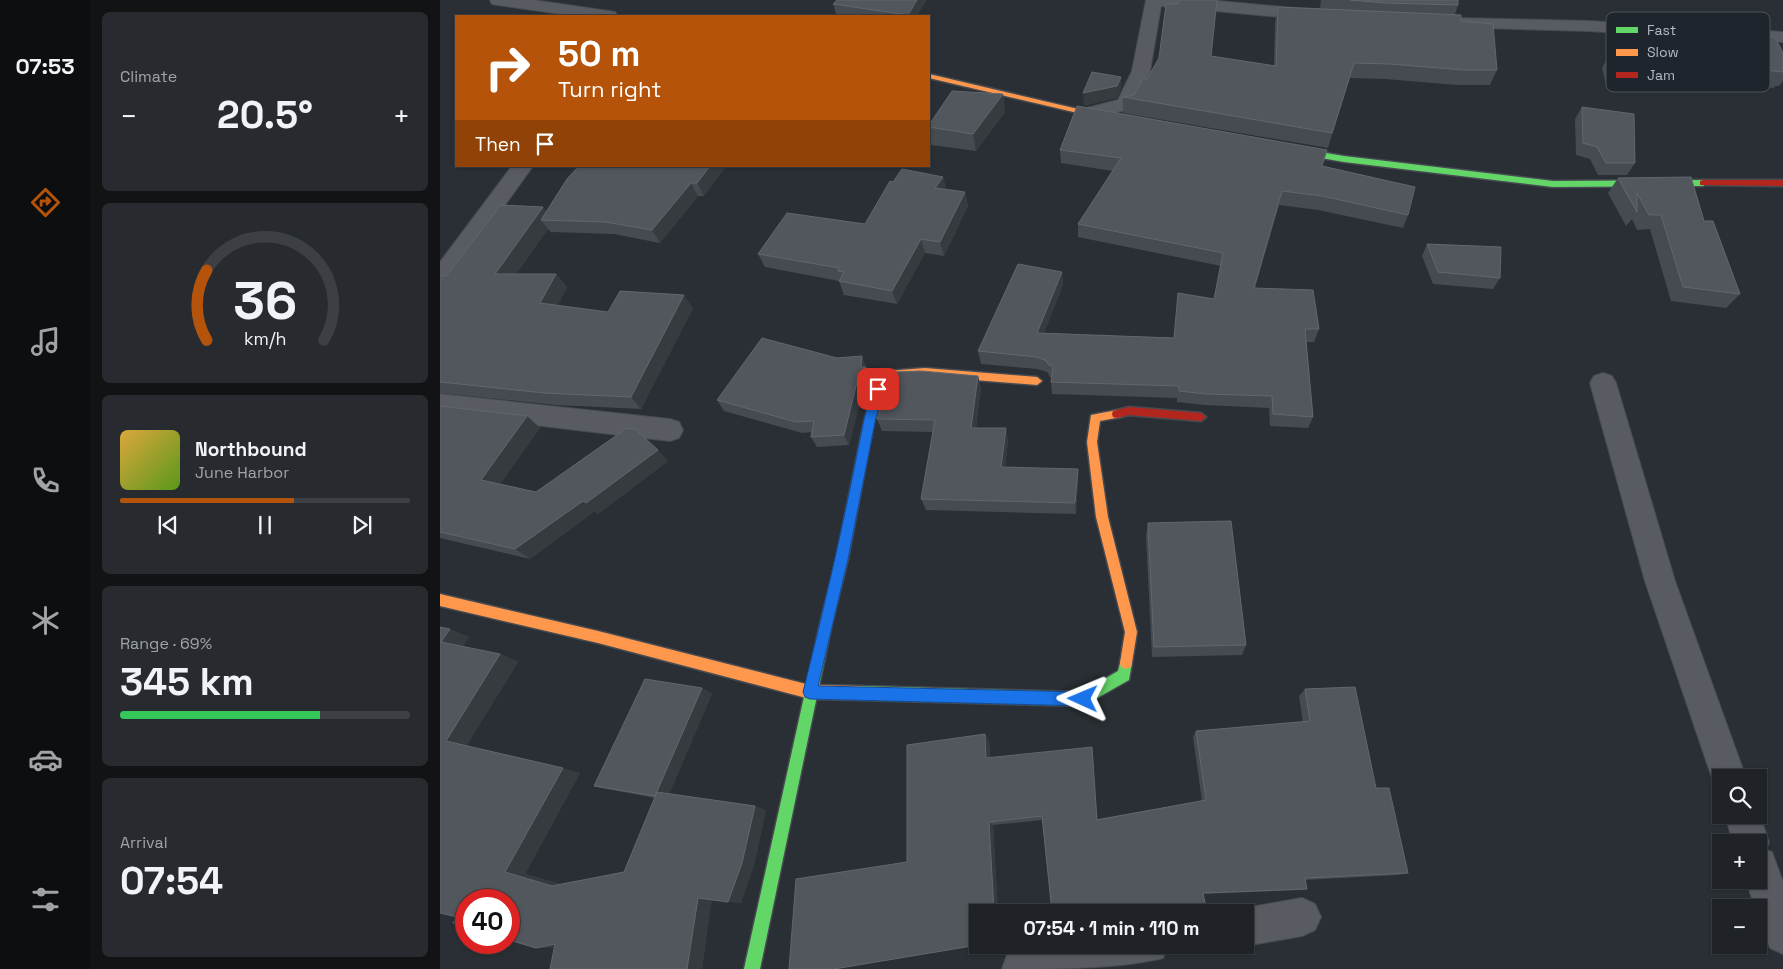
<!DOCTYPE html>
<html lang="en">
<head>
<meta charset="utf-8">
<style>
  :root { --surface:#1f2327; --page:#272b2f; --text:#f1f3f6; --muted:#a1a4a7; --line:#3c4044; --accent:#b45309 }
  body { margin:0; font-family:"Space Grotesk",sans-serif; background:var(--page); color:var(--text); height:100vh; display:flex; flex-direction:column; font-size:19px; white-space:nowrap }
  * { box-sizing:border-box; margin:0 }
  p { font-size:16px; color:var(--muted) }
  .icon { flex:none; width:28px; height:28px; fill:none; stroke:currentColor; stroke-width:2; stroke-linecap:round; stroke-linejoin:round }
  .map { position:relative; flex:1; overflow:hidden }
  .side { display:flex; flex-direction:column; gap:12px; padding:12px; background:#111315; width:350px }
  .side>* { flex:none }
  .hud { position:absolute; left:15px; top:15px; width:475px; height:152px; border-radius:0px; box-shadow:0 1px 4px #0004,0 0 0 1px var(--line); background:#b45309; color:#fff; overflow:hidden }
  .fabs { position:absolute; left:1272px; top:769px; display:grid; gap:10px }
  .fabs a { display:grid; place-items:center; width:55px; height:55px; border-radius:0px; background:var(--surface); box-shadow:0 1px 4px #0004,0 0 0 1px var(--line); font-size:25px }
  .speed { position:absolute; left:15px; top:889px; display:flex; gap:10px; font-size:25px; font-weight:700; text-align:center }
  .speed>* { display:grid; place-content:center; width:65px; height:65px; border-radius:50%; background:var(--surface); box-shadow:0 1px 4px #0004,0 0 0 1px var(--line); line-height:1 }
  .speed .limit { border:8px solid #d22; background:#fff; color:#111 }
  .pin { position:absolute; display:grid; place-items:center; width:42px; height:42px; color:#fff; margin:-21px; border-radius:10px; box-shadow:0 2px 8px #0006 }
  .me { position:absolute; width:55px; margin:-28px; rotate:271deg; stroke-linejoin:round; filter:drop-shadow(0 0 4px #0008) }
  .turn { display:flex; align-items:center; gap:18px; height:105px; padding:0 20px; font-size:22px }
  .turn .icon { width:65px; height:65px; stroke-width:2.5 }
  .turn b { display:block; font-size:35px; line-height:42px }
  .then { display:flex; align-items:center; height:48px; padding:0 20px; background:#0003; gap:10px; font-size:19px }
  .big { font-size:38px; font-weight:600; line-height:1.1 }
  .side .tile { flex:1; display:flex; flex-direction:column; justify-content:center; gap:8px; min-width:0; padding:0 18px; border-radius:8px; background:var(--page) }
  .side .dial { align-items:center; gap:0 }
  .dial svg { height:130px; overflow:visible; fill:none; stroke:var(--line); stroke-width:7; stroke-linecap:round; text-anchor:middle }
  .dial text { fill:var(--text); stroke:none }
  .song { display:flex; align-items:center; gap:15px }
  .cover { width:60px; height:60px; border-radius:8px; background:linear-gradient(135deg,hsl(40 70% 55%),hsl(90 70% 35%)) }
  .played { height:5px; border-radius:2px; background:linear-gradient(90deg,var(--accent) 60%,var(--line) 60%) }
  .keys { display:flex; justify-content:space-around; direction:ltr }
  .heat { display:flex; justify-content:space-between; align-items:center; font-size:28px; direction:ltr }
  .charge { height:8px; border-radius:4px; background:linear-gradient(90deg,#34c759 69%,var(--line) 0) }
  .trip { position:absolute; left:529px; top:904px; width:285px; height:50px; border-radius:0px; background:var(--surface); box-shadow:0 1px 4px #0004,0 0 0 1px var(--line); font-weight:600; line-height:50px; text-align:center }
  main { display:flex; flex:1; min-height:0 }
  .menu { display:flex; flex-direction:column; width:90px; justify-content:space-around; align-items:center; background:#0c0e10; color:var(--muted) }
  .menu .icon { width:35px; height:35px }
  .menu .on { color:var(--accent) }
  .menu b { font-size:22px; color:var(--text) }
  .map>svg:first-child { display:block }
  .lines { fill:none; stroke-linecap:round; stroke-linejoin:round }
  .street-casing { stroke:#474b51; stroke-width:2 }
  .fast-casing { stroke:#474b51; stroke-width:3 }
  .slow-casing { stroke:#474b51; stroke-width:3 }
  .jam-casing { stroke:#474b51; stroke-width:3 }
  .street { fill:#585c62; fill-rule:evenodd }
  .fast { fill:#63d668; fill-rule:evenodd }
  .slow { fill:#ff974d; fill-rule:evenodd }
  .jam { fill:#b3261e; fill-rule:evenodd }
  .wall { fill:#464b51 }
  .shaded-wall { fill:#363b40 }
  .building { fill:#52575d; stroke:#61676d }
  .route { fill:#1a73e8; stroke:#114b97 }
  .key { fill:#1e252d; stroke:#4b525a; stroke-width:1 }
  .key-label { font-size:14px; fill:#b4bbc4 }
</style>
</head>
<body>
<main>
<nav class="menu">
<b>07:53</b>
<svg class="icon on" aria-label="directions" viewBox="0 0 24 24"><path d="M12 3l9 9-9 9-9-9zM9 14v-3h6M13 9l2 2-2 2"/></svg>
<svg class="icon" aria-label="music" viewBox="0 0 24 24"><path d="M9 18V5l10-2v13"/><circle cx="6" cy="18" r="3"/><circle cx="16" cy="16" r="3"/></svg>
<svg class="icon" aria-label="phone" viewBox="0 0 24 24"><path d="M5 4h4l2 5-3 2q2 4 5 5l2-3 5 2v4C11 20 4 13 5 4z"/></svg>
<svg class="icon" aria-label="climate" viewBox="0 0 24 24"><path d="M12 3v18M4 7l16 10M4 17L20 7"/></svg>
<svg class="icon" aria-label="car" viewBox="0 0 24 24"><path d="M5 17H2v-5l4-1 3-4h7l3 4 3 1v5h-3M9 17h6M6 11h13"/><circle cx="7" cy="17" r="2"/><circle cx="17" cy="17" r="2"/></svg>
<svg class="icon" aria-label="filters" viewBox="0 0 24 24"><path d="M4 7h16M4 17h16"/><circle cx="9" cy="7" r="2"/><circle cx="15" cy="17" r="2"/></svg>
</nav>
<section class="side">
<div class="tile"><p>Climate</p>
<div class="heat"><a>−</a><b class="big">20.5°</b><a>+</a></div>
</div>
<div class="tile dial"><svg viewBox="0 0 100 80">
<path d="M14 69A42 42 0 1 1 86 69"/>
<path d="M14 69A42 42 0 0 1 14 26" stroke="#b45309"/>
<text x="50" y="56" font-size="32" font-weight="700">36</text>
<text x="50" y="72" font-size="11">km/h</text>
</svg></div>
<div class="tile">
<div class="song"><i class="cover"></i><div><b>Northbound</b><p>June Harbor</p></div></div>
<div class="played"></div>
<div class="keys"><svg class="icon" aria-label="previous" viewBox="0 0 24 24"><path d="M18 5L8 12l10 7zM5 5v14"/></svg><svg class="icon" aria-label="pause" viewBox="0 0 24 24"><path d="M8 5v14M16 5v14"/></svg><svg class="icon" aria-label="next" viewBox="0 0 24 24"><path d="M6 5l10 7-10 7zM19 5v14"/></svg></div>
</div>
<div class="tile"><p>Range · 69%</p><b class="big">345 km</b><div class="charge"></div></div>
<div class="tile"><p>Arrival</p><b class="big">07:54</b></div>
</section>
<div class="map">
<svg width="1343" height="969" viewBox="0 0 1343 969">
  <rect width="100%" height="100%" fill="#292f34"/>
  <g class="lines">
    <g class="street-casing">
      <path id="street" d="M50,0H93L169,11L175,12L178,16H135L58,5L52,4Z
        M706,0H768L874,10L880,11L883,15L880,19L874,20L721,6L710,71L693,108L646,120L639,118L636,114L639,110L678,100L692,71Z
        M1014,18L1148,21L1343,32V42L1148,31L1008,27L1005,23L1008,19Z
        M72,166H93L8,284L0,286V262Z
        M1163,373L1172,376L1176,383L1235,581L1306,778H1281V792L1277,790L1272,778L1205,581L1150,383L1154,376Z
        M0,394L230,419L239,422L243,430L239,438L230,441L0,414Z
        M1319,813L1329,842L1326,850L1332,852L1343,882V954L1330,948L1319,918V908H1315L1306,880H1319V842H1293L1285,815H1319Z
        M862,898L875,904L881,917L875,930L862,936L805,946L803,945H805V912H795L805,908Z
        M607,945H729L723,958C680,969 610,969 562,969L567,955L581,950Z"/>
    </g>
    <g class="fast-casing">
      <path id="fast" d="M850,147L904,156L1113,181L1263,180L1267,183L1263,186L1113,187L904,162L847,152V148Z
        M386,618L390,620L392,624L320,969H304L380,624L382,620Z
        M686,657L691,659L692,663L689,680L643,706L420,700L415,698L413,693L415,688L420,686L642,692L678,671L681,659Z"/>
    </g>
    <g class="slow-casing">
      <path id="slow" d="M489,74L672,117L676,119L672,121L489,78Z
        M485,368L597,377L602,381L597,385L485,376L453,378L443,390L434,422L408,559L392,624L390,628L386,630L382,628L380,624L396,559L424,422L433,389L446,371Z
        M677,410L682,414L681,417L660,421L657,442L668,517L697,632L692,663L691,667L686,669L681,667L680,663L685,632L656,517L647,442L651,415Z
        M0,594L158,631L370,685L420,686L425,688L427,693L425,698L420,700L370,699L158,643L0,606Z"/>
    </g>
    <g class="jam-casing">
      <path id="jam" d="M1263,180H1343V186L1260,185V181Z
        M689,407L761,413L766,417L761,421L689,415L677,418L673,417L672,414L673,411Z"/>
    </g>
    <use href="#street" class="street"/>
    <use href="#fast" class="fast"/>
    <use href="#slow" class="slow"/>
    <use href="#jam" class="jam"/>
  </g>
  <path class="wall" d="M881,0H1018V5L1015,14L1021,21L1057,70L1050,85H1017L945,79L910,78L888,148L683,113V97L694,95L707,79L771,56L834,66L835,22L838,7L880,8Z
    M393,4L477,16H397Z
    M1189,20L1283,33L1343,53V81L1339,86H1335L1334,88L1290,84L1287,88L1217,85L1215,88L1166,85L1162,68Z
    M563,94L565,112L536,151L491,145L489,133V125Z
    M1142,107L1195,163L1187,175H1158L1150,159L1136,155L1135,119Z
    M620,150L883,166L968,215L963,228L878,210L839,205L815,288L879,329L874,342H866L873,417L868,428L830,426L829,408L764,405L737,402V398L612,394L611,382L612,378L610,377L607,372L597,369L541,364L538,351L622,272L623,285L604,333L734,338L774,299L781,266L638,237V224L673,171L621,163Z
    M286,166L264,196H258L220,243L174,234L111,232L108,229L76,274H116L127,287L117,306L168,312L253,308L201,409L116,405L0,393V276H6L103,207L106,211Z
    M503,177L506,189L525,192L528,206L504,256L485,253L457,304L404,295L399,281L325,267L318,254L425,224L453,182Z
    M1178,178L1264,221L1300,294L1286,308L1231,301L1210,229L1197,230L1192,219L1186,226L1168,193Z
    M987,244L1060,278L1053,289L993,284L982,256Z
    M427,367V368L431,378L423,389L409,445L377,447L371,437L372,432L362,433L284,411L277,400Z
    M538,376L541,388L536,428L568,440L565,467L638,469V480L636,514L486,510L481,499L493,432L442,431L437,419Z
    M0,406L87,416L100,428L60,484L96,492L228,461L158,514L155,511L90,559L0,538Z
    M708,523L806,645L802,655L712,657L706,536Z
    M0,627L29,637L22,647L60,654L78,662L26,746L140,773L85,874L120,884L184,872L215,798L167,789L154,786L262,688L272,694L229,794L326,810L314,865L301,903L271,900L262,969L114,948H96L17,917Z
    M865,689L936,788L968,873L958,875L865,880L867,889L860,890L763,894L767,912H681L680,905L637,912H612L602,820L553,825L558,912H538L467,862L549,740L550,757L657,819L762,801L753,737L756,731L863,722L859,696Z"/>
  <path class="shaded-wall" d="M477,0H487L477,16H469L468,15Z
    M914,63L910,78L888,148L892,133Z
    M681,77V89L677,98L644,106L643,93Z
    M563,94L565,112L536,151L533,134Z
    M270,166H286L264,196L257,183Z
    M503,177L506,191L495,188Z
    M251,183L258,196L220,243L212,230Z
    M842,191L839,205L811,301L814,288Z
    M525,192L528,206L504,256L500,242Z
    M103,207L113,220H101L108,229L67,287L55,274Z
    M481,239L485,253L457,304L452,291Z
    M622,272L623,285L599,346L597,333Z
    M116,274L127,287L112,316L100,303Z
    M244,295L253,308L201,409L191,397Z
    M422,356L431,378L423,389L409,445L404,435L421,367Z
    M538,376L541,388L534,440L531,428Z
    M87,416L100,428L56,490L41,480Z
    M566,428L568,440L564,478L561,467Z
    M218,450L228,461L158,514L155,511L90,559L75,549L143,501Z
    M638,469V480L636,514L635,503Z
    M10,629L29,637L20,650L1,642Z
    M60,654L78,662L26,747L6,741Z
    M262,688L272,694L227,800L215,796Z
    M545,734L549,740L550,763L546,758Z
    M123,768L140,773L85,874L130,887L112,886L65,872Z
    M315,806L326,810L314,865L301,903L288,902Z
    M549,822L553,825L558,912H554Z
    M258,898L272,899L262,969H247Z
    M115,944L116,948H96Z"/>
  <path class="building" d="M397,0H477L468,15L393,4Z
    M740,0H777L771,56L836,66L838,7L1021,15V21L1053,24L1057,70H1023L950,64L914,63L892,133L683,97L694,95L703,78L707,79L719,58L726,4H738Z
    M910,0H1018V5L946,3Z
    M1189,20L1279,24L1283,33L1335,37L1343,53V72L1297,67L1299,72L1224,68L1226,72L1175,69L1171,52Z
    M652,72L681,77L677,86L643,93Z
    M512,91L563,94L533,134L489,127V125Z
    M637,106L887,150L882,166L975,187L968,215L882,196L842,191L814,288L873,290L879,329H865L873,417L833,414L832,396L766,394L739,391V386L611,382L613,366L609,365L605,360L596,357L538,351L578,264L622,272L597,333L734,338L738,293L774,299L783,253L638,224L681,158L620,150Z
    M1142,107L1194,114L1195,163H1166L1157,147L1143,143Z
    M139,166H270L257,183H251L212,230L165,222L101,220L127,179Z
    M462,169L503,177L495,188L525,192L500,242L481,239L452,291L399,281L404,272L398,271L399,268L318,254L347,213L425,224L450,181L453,182Z
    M1251,177L1264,221H1273L1300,294L1243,287L1221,215H1209L1197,193V212L1178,178Z
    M61,205L103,207L55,274H116L100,303L168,312L180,291L244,295L191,397L104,393L0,382V276H6Z
    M987,244L1061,247L1060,278L998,272Z
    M322,338L397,358L422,356L421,367H426L418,378L404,435L371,437L374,421L356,422L277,400Z
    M481,371L538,376L531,428H566L561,467L638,469L635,503L481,499L495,420L437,419L447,381L453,372Z
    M0,406L87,416L41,480L96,492L187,428L195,429L218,450L146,503L143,501L75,549L0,532Z
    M791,521L806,645L714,647L708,523Z
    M0,627L10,629L1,642L60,654L6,741L123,768L65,872L112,886L184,872L217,792L315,806L302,863L288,902L258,898L247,969H110L115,944L96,948L69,940V900H26V927L13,923L17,917L0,913Z
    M205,679L262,688L215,796L154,786Z
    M915,687L936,788H949L968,873L865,878L867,889L763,893L767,912H681L680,904L632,912H612L602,816L549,822L554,912H538V945L394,969H349L356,879L467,862V745L545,734L546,758L652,747L657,820L766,800L756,731L870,721L865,689Z"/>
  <path class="route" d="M438,385L443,389L435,422L408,559L378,686L643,692L648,694L650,699L648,704L643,706L370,699L365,697L363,692C383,612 402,531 418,449C421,438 428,388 438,385Z"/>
  <rect x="1166" y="12" width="164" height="80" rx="8" class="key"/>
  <rect x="1176" y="27" width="22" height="6" fill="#63d668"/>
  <rect x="1176" y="49" width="22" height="7" fill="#ff974d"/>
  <rect x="1176" y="72" width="22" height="6" fill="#b3261e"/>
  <g class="key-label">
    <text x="1207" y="35">Fast</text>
    <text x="1207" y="57">Slow</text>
    <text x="1207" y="80">Jam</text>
  </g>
</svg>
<div class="fabs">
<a><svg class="icon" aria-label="search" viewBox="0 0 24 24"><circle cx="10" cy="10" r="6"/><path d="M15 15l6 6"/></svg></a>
<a>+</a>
<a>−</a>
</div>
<div class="speed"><div class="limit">40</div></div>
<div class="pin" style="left:438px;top:389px;background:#d93025"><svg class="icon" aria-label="arrive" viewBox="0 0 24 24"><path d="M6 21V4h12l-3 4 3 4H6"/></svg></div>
<svg class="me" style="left:643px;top:699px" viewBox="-20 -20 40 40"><path d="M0-17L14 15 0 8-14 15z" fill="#1a73e8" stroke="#fff" stroke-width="4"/></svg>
<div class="trip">07:54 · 1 min · 110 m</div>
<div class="hud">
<div class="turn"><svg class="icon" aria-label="right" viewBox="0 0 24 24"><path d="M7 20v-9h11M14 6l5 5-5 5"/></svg><div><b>50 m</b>Turn right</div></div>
<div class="then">Then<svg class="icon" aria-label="arrive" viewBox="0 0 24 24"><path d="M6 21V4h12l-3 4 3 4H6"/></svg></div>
</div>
</div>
</main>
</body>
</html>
